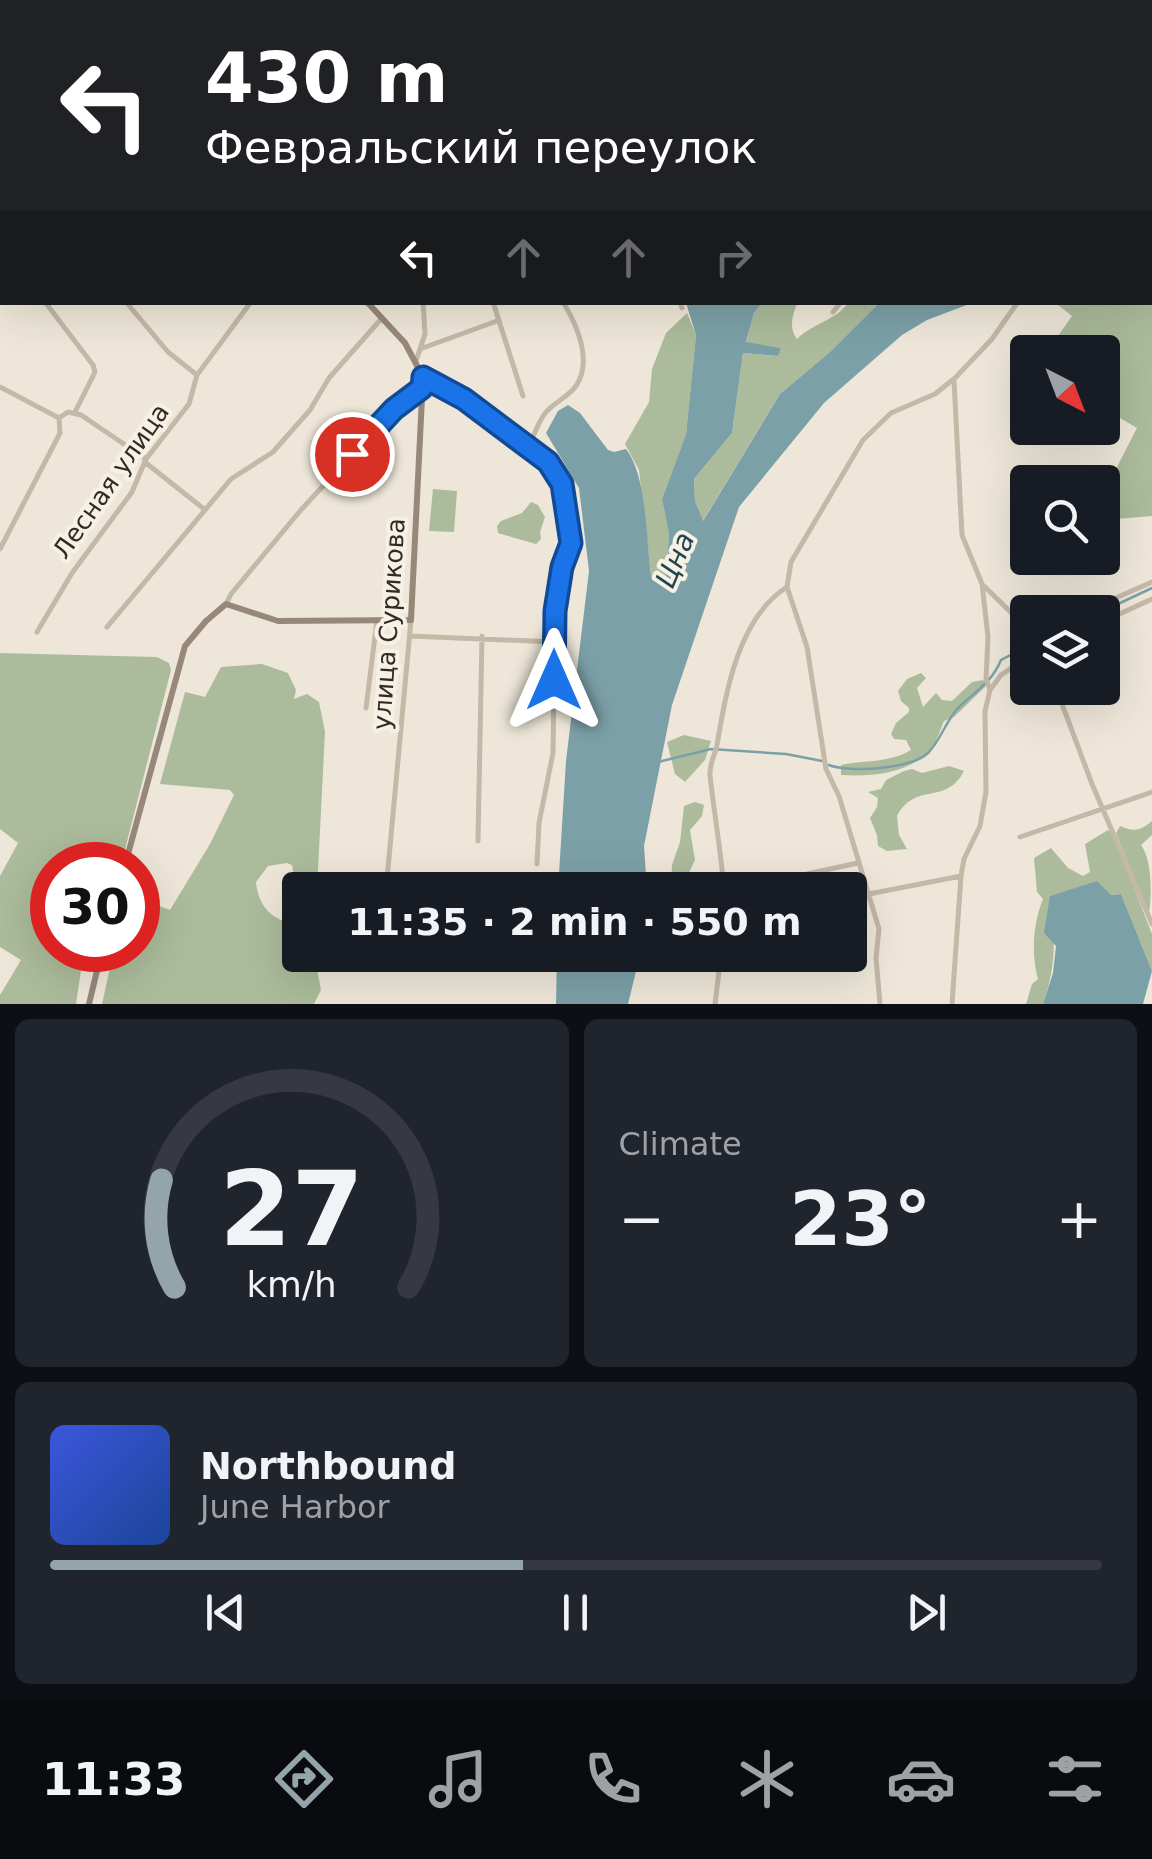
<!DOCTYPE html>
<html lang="en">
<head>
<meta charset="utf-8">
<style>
  :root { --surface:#171b24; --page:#20242c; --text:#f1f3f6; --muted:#9ea1a6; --line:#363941; --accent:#93a5aa }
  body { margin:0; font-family:"DejaVu Sans",sans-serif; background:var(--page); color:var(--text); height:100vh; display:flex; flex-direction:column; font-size:38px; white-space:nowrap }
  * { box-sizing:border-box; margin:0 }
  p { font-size:32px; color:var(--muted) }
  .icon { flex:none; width:55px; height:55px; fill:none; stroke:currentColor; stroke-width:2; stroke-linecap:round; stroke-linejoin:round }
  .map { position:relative; height:1004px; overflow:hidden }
  .sheet { display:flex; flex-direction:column; gap:15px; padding:15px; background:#0d0f14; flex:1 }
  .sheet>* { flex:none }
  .hud { position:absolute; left:0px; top:0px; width:1152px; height:305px; box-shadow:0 10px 40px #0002; background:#202124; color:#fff; overflow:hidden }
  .needle { width:65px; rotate:138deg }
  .buttons { position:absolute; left:1010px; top:335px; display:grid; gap:20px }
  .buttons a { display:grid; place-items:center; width:110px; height:110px; border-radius:10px; background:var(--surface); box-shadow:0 10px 40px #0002; font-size:50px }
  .speed { position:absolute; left:30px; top:842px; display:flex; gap:20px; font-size:50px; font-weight:700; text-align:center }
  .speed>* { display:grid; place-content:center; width:130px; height:130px; border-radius:50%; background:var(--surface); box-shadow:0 10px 40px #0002; line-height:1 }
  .speed .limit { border:15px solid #d22; background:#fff; color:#111 }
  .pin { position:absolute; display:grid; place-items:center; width:85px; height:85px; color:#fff; margin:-42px; border:5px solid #fff; border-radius:50%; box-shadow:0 2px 10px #0007 }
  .me { position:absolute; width:110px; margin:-55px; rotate:0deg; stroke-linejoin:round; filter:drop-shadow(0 0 8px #0008) }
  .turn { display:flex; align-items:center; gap:35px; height:210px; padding:0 40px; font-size:45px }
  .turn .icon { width:130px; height:130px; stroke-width:2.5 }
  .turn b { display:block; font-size:70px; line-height:85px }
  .lanes { display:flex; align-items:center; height:95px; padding:0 40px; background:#0003; justify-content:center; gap:50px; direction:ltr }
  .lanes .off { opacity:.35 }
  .big { font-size:75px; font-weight:700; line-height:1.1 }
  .sheet .tile { flex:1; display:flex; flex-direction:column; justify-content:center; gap:15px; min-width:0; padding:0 35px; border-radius:15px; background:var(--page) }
  .sheet .dial { align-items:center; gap:0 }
  .dial svg { height:260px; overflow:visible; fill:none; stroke:var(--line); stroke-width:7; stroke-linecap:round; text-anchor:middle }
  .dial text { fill:var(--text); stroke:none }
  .song { display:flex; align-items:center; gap:30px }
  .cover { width:120px; height:120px; border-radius:15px; background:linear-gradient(135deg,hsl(230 70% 55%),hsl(220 70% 35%)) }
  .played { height:10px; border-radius:5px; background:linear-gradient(90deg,var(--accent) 45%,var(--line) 45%) }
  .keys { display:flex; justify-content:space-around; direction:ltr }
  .heat { display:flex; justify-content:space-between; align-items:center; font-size:55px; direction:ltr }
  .sheet .tiles { flex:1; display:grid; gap:15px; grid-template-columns:1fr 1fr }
  .tile:last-child { grid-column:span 2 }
  .trip { position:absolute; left:282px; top:872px; width:585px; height:100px; border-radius:10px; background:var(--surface); box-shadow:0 10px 40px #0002; font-weight:700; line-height:100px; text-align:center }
  .tab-bar { display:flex; height:160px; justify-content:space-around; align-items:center; background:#090b0e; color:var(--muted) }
  .tab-bar .icon { width:70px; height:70px }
  .tab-bar .selected { color:var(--accent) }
  .tab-bar b { font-size:45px; color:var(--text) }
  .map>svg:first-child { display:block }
  .green { fill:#acbb9b }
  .water { fill:#7ca0a7 }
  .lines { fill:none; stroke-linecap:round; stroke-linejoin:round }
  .stream { stroke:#7ca0a7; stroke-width:2.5 }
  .river { stroke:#7ca0a7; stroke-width:10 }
  .street { stroke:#c4b8a7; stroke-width:5 }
  .secondary { stroke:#978879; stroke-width:6 }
  .route-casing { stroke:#114b97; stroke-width:25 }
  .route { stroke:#1a73e8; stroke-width:18 }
  .labels { text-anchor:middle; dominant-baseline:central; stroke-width:8; stroke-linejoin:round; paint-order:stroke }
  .street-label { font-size:25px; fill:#312b26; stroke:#f6f0e5 }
  .water-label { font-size:28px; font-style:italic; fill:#21454e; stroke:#f6f0e5 }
</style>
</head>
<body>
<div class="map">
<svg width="1152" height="1004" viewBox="0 0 1152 1004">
  <rect width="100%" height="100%" fill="#eee7d9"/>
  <path class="green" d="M1152,295V516L1103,520V494L1137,428L1103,408V399L1119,371L1103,360L1102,352H1091L1079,345L1072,352L1036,351L1046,339L1053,343L1072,316L1058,305L1060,303L1150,302Z
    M762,303H797C793,315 788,327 797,339C813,323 835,321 848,303H879L831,351L780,394L702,522L695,501L694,479L732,433L743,353L778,356L780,348L746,343L754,313Z
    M687,313L696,335L686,434L662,499L669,534L666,576L657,582L651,575L639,470L625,444L649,402L652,369L666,333Z
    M433,489L457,491L454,532L429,531Z
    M531,502L538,505L545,517L540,532L541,539L536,544L498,533L497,526L501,521L522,513Z
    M0,653L157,657L169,663L171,670L121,865H52V950H84L76,1004H0V995L21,960L0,947V876L18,843L0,829Z
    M262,664L288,673L296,690L294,699L307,694L319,702L325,732L317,890H300V908L292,865L287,863L268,866L256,882C258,902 267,916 287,922L300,914V955H314L321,990L314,1004H102L114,950H138V898L170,910L210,844L234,795L230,790L160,784L185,692L205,697L221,667Z
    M921,673L926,678L917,688L923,707L936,693L942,700L952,701L972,682L983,680L987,685L954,717L944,721C940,730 937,742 930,750C909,774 870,777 841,775V765C864,760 890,763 911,750L906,740L894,739L891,734L896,723L909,712V708L901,701L898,691L907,679Z
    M684,735L711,741L705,760L685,782L675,774L667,742Z
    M949,766L964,771C946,806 916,781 897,816L899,835L907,849L887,851L878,846L877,835L870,818L877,807L878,798L868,792L881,789L886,780L904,771L912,769L922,773Z
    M695,802L704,805L702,816L690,830L695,860L685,881L689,888L671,890L672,865L680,842L684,806Z
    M1152,821V835L1141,845C1152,860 1152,892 1149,913L1116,833L1120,826C1133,832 1141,831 1152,821Z
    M1108,830L1113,834L1152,934V971L1121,894L1111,895L1097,882L1050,896C1055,939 1057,963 1043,1004H1026L1032,984L1038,979C1031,954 1033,923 1043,899L1037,892L1034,858L1051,848L1068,868L1083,876L1090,872L1085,844Z"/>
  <path class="water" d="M686,303H762L754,313L746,342L781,348L778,356L743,353L732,433L694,479L695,501L703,521L780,394L831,351L879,303H972L927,320L902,335L824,403L739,507L672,705L644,846L647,890H558L566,761L589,571L579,488L546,433L558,411L568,405L580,413L608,450L614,452L626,449C647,475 646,540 651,575L657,582L666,577L669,534L662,499L686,434L696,335Z
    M1097,881L1111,895L1121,894L1152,971L1143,1004H1043L1053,973L1056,946L1044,933L1050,896Z
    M557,955H640L628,1004H556Z"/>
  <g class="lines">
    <path class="stream" d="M1101,612L1152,588
      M658,762L711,749L786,754L822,761
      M829,765C849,773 911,769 928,753C941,740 946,720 959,707C976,691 992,682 1001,660L1028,646"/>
    <path class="river" d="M558,0V2"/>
    <path class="street" d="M22,0L23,2
      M378,0L379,2
      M1107,0L1109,2
      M45,2L50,0
      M960,2L961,0
      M1150,9L1152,7
      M0,96H2
      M1150,145L1152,144
      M1150,157L1152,160
      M0,207L2,205
      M45,302L93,365L95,372L75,412
      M126,302L168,352L197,375
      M493,302L523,396
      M680,302L682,308
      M833,312L841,302
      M420,349L497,321
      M416,361L425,334L423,302
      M424,378L464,399L548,462L561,484L571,543L562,567L555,611L553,753L539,823L537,864
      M0,387L59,418L68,412L81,415L146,459
      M527,447C535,436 537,423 546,412C555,402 568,397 576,386C593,361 577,325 563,302
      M146,463L204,509
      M0,549L60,433L59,418
      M984,586L1028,629
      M226,604L231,594L300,511L394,409L422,388
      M1084,612L1152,582
      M1102,622L1152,599
      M107,627L231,479L273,452L310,410L329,378L382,318
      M37,632L72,573L132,492L146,459L189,404L197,375L251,302
      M410,636L554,642
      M1056,688L1092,784L1152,924
      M990,690L1001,675L1028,657
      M366,708L377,620
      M1020,837L1152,792
      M478,841L482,636
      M386,890L411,620
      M724,890C721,851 714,813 710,775C709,765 715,755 717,745C726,692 738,618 787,587
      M732,890L858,863
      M869,894L961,876
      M715,1004L721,955
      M880,1004L876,958L879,929L839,796L826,769L807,647L787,587L791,562L863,440L891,413L935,394L955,378L992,339L1018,302
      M952,1004L961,876L964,859L980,826L986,792L985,711L990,690L986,679L988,637L982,584L962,535L954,381"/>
    <path class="secondary" d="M591,2L596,0
      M0,285L2,283
      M125,865L185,646L206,621L226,604L278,621L411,620L423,377L405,343L367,302
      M89,1004L102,950"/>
  </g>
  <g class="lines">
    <g class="route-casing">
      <path id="route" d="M352,454L394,409L422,388L423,377L464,399L548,462L562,484L571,543L562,567L555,611L554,680"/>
    </g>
    <use href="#route" class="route"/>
  </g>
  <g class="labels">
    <g class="street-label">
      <text transform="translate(111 481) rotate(-55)">Лесная улица</text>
      <text transform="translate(389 624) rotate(-86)">улица Сурикова</text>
    </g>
    <g class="water-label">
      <text transform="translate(675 560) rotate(-67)">Цна</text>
    </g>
  </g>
</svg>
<div class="buttons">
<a><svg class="needle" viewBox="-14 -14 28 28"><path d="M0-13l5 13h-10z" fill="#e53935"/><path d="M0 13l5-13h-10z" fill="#9ea1a6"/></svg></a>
<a><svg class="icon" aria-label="search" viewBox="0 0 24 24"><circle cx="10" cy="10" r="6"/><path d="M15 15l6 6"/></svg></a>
<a><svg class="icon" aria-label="layers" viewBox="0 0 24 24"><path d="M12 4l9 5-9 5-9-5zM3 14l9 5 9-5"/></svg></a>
</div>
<div class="speed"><div class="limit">30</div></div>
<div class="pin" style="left:352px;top:454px;background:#d93025"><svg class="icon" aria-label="arrive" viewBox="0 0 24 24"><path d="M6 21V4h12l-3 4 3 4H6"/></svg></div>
<svg class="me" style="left:554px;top:680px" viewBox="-20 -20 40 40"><path d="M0-17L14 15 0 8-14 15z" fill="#1a73e8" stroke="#fff" stroke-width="4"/></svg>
<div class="trip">11:35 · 2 min · 550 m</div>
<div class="hud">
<div class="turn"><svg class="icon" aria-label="left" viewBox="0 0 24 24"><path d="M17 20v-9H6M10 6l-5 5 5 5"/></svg><div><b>430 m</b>Февральский переулок</div></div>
<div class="lanes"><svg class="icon" aria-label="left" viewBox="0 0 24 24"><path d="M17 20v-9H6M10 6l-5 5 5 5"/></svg><svg class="icon off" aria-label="ahead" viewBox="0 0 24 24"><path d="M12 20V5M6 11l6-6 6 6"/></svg><svg class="icon off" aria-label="ahead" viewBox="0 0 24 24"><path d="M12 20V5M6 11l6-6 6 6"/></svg><svg class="icon off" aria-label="right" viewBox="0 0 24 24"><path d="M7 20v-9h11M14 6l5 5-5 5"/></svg></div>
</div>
</div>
<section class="sheet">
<div class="tiles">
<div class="tile dial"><svg viewBox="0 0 100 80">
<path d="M14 69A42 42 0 1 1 86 69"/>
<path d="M14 69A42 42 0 0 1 10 36" stroke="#93a5aa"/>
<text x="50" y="56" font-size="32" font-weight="700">27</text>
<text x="50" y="72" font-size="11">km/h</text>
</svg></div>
<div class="tile"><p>Climate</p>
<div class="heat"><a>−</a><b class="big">23°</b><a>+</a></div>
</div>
<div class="tile">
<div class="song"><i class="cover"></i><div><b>Northbound</b><p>June Harbor</p></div></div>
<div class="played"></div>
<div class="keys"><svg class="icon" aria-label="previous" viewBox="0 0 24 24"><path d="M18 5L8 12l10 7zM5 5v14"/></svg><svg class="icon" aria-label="pause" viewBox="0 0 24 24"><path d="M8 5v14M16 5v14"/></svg><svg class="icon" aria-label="next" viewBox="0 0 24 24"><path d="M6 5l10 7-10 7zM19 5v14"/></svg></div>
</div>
</div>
</section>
<nav class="tab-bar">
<b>11:33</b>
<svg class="icon selected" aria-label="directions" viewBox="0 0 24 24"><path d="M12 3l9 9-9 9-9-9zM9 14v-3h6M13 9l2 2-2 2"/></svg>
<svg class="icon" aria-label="music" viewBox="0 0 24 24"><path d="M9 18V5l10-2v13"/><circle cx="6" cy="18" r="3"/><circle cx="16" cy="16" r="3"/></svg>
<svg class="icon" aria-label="phone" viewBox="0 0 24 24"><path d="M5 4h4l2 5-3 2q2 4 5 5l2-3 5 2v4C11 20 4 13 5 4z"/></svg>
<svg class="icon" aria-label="climate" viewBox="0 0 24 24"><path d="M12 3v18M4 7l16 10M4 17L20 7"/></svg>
<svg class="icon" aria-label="car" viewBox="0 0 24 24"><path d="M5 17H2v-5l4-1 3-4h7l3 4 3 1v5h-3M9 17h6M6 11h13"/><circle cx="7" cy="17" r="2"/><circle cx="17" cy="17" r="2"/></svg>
<svg class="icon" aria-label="filters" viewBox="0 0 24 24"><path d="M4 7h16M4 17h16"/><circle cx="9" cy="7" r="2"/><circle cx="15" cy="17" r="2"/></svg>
</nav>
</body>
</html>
